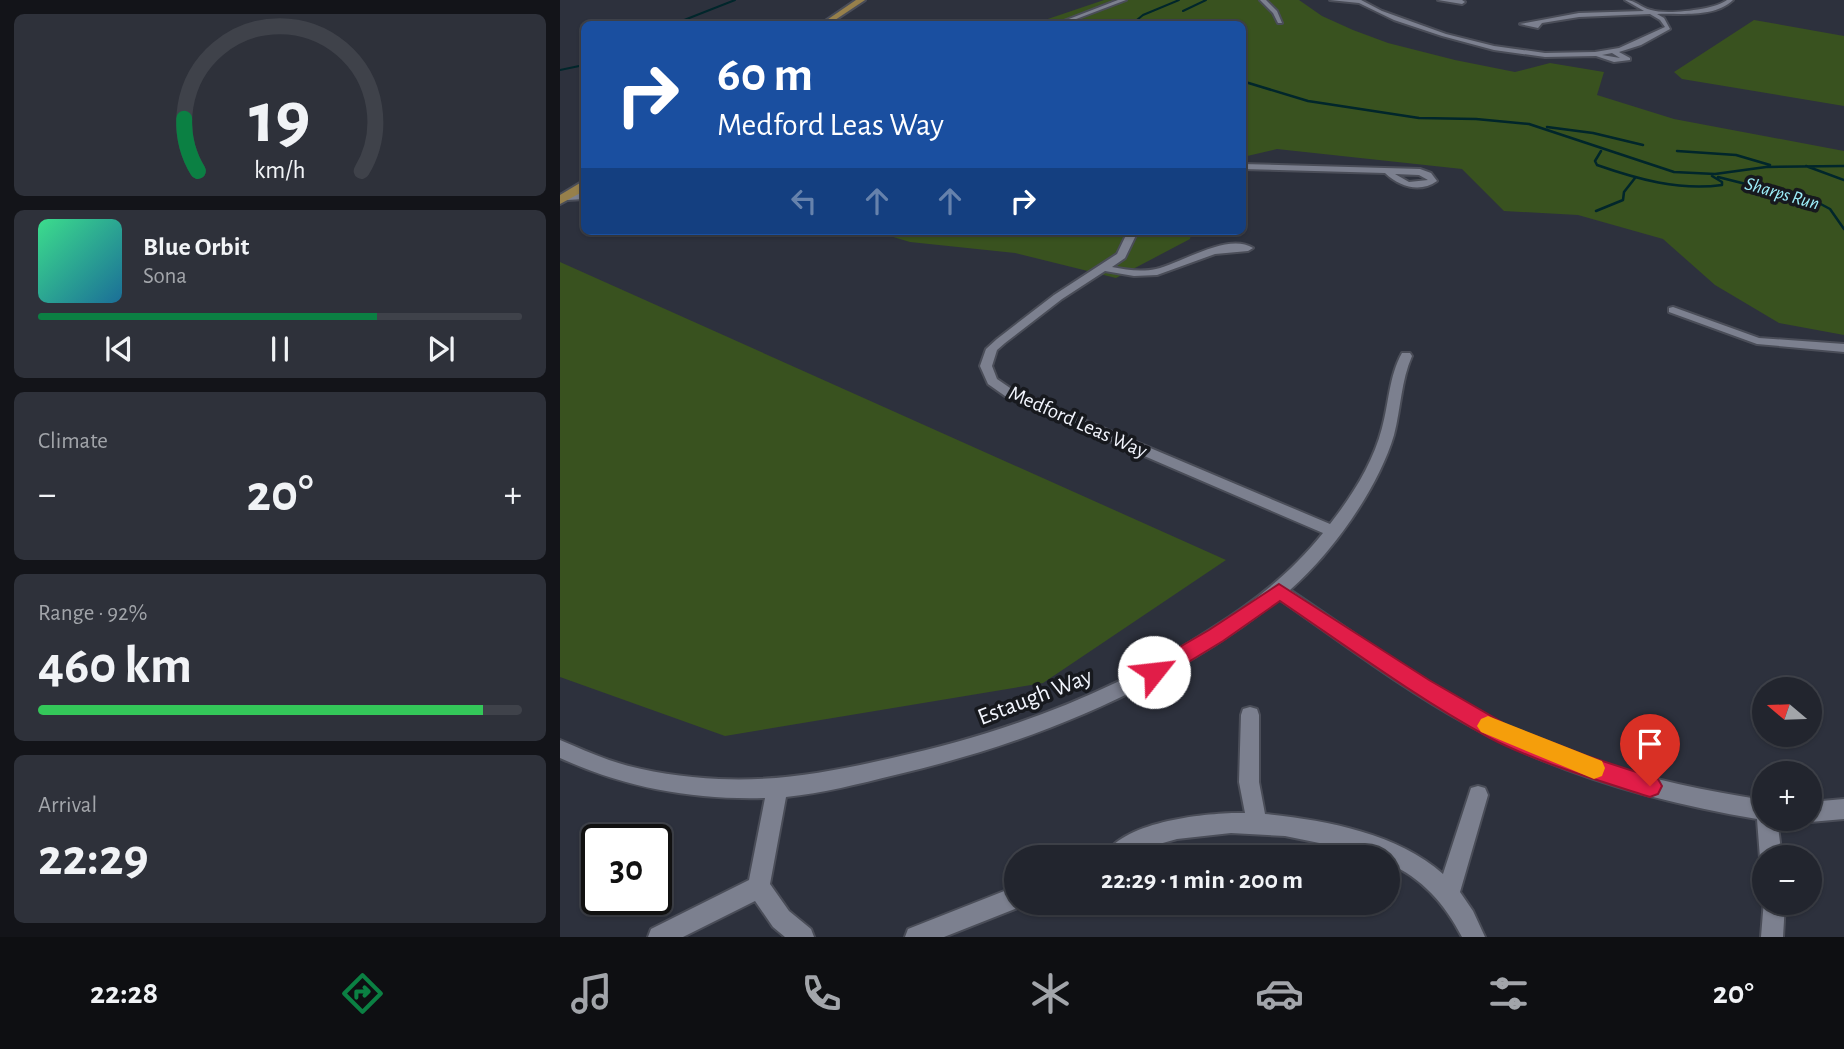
<!DOCTYPE html>
<html lang="en">
<head>
<meta charset="utf-8">
<style>
  :root { --surface:#22252e; --page:#2e313a; --text:#f1f3f6; --muted:#a2a5aa; --line:#3f424a; --accent:#0b8043 }
  body { margin:0; font-family:"Alegreya Sans",sans-serif; background:var(--page); color:var(--text); height:100vh; display:flex; flex-direction:column; font-size:26px; white-space:nowrap }
  * { box-sizing:border-box; margin:0 }
  p { font-size:23px; color:var(--muted) }
  .icon { flex:none; width:38px; height:38px; fill:none; stroke:currentColor; stroke-width:2; stroke-linecap:round; stroke-linejoin:round }
  .map { position:relative; flex:1; overflow:hidden }
  .details { display:flex; flex-direction:column; gap:14px; padding:14px; background:#131419; width:560px }
  .details>* { flex:none }
  .banner { position:absolute; left:21px; top:21px; width:665px; height:214px; border-radius:10px; box-shadow:0 2px 5px #0004,0 0 0 2px var(--line); background:#1a4fa0; color:#fff; overflow:hidden }
  .needle { width:46px; rotate:289deg }
  .tools { position:absolute; left:1192px; top:677px; display:grid; gap:14px }
  .tools a { display:grid; place-items:center; width:70px; height:70px; border-radius:50%; background:var(--surface); box-shadow:0 2px 5px #0004,0 0 0 2px var(--line); font-size:35px }
  .speed { position:absolute; left:21px; top:824px; display:flex; gap:14px; font-size:35px; font-weight:700; text-align:center }
  .speed>* { display:grid; place-content:center; width:91px; height:91px; border-radius:50%; background:var(--surface); box-shadow:0 2px 5px #0004,0 0 0 2px var(--line); line-height:1 }
  .speed .limit { border:4px solid #111; border-radius:10px; background:#fff; color:#111 }
  .pin { position:absolute; display:grid; place-items:center; width:60px; height:60px; color:#fff; margin:-72px -30px; border-radius:50% 50% 50% 0; rotate:-45deg; box-shadow:0 0 7px #0007 }
  .pin .icon { rotate:45deg }
  .me { position:absolute; width:77px; margin:-38px; rotate:61deg; stroke-linejoin:round; filter:drop-shadow(0 0 5px #0008) }
  .turn { display:flex; align-items:center; gap:24px; height:147px; padding:0 21px; font-size:32px }
  .turn .icon { width:91px; height:91px; stroke-width:2.5 }
  .turn b { display:block; font-size:49px; line-height:60px }
  .lanes { display:flex; align-items:center; height:66px; padding:0 21px; background:#0003; justify-content:center; gap:35px; direction:ltr }
  .lanes .off { opacity:.35 }
  .big { font-size:52px; font-weight:600; line-height:1.1 }
  .details .widget { flex:1; display:flex; flex-direction:column; justify-content:center; gap:10px; min-width:0; padding:0 24px; border-radius:10px; background:var(--page) }
  .details .dial { align-items:center; gap:0 }
  .dial svg { height:182px; overflow:visible; fill:none; stroke:var(--line); stroke-width:7; stroke-linecap:round; text-anchor:middle }
  .dial text { fill:var(--text); stroke:none }
  .song { display:flex; align-items:center; gap:21px }
  .cover { width:84px; height:84px; border-radius:10px; background:linear-gradient(135deg,hsl(150 70% 55%),hsl(200 70% 35%)) }
  .played { height:7px; border-radius:4px; background:linear-gradient(90deg,var(--accent) 70%,var(--line) 70%) }
  .keys { display:flex; justify-content:space-around; direction:ltr }
  .heat { display:flex; justify-content:space-between; align-items:center; font-size:38px; direction:ltr }
  .charge { height:10px; border-radius:5px; background:linear-gradient(90deg,#34c759 92%,var(--line) 0) }
  .trip { position:absolute; left:444px; top:845px; width:396px; height:70px; border-radius:35px; background:var(--surface); box-shadow:0 2px 5px #0004,0 0 0 2px var(--line); font-weight:600; line-height:70px; text-align:center }
  .tabs { display:flex; height:112px; justify-content:space-around; align-items:center; background:#0e0f12; color:var(--muted) }
  .tabs .icon { width:49px; height:49px }
  .tabs .selected { color:var(--accent) }
  .tabs b { font-size:32px; color:var(--text) }
  main { display:flex; flex:1; min-height:0 }
  .map>svg:first-child { display:block }
  .green { fill:#39521f }
  .lines { fill:none; stroke-linecap:round; stroke-linejoin:round }
  .stream-far1 { stroke:#01262b; stroke-width:2 }
  .stream { stroke:#01262b; stroke-width:2.5 }
  .minor-casing { stroke:#4a4d58; stroke-width:4 }
  .major-casing { stroke:#4a4d58; stroke-width:4 }
  .minor { fill:#7c808f; fill-rule:evenodd }
  .major { fill:#97804b; fill-rule:evenodd }
  .route { fill:#e11d48; stroke:#92132f; stroke-width:2 }
  .slow { fill:#f59e0b }
  .labels { text-anchor:middle; dominant-baseline:central; stroke-width:7; stroke-linejoin:round; paint-order:stroke }
  .far-water-label { font-size:19px; font-style:italic; fill:#9deffa; stroke:#17191e }
  .street-label { font-size:21px; fill:#f2f5fd; stroke:#17191e }
  .near-street-label { font-size:24px; fill:#f2f5fd; stroke:#17191e }
</style>
</head>
<body>
<main>
<section class="details">
<div class="widget dial"><svg viewBox="0 0 100 80">
<path d="M14 69A42 42 0 1 1 86 69"/>
<path d="M14 69A42 42 0 0 1 8 46" stroke="#0b8043"/>
<text x="50" y="56" font-size="32" font-weight="700">19</text>
<text x="50" y="72" font-size="11">km/h</text>
</svg></div>
<div class="widget">
<div class="song"><i class="cover"></i><div><b>Blue Orbit</b><p>Sona</p></div></div>
<div class="played"></div>
<div class="keys"><svg class="icon" aria-label="previous" viewBox="0 0 24 24"><path d="M18 5L8 12l10 7zM5 5v14"/></svg><svg class="icon" aria-label="pause" viewBox="0 0 24 24"><path d="M8 5v14M16 5v14"/></svg><svg class="icon" aria-label="next" viewBox="0 0 24 24"><path d="M6 5l10 7-10 7zM19 5v14"/></svg></div>
</div>
<div class="widget"><p>Climate</p>
<div class="heat"><a>−</a><b class="big">20°</b><a>+</a></div>
</div>
<div class="widget"><p>Range · 92%</p><b class="big">460 km</b><div class="charge"></div></div>
<div class="widget"><p>Arrival</p><b class="big">22:29</b></div>
</section>
<div class="map">
<svg width="1284" height="937" viewBox="0 0 1284 937">
  <rect width="100%" height="100%" fill="#2d313d"/>
  <path class="green" d="M544,0H739L762,16L793,30L828,43L895,60L955,72L990,63L1044,72L1037,95L1114,119L1284,151V335L1219,323L1155,285L1103,239L1018,215L944,211L902,169L717,149L683,157L682,24H473Z
    M1194,20L1284,36V106L1122,79L1114,72Z
    M313,231H632L630,239L556,278L455,253L350,242Z
    M0,262L666,560L483,683L165,736L0,677Z"/>
  <g class="lines">
    <path class="stream-far1" d="M623,11L646,0
      M114,24L175,0
      M572,24L583,15L619,0
      M682,42L685,53L682,56
      M0,70L24,65"/>
    <path class="stream" d="M682,81L748,101L859,118L916,119L969,124L1114,172L1155,174L1206,167L1284,166
      M987,127L1033,133L1083,145
      M1041,151L1035,161L1037,165C1077,179 1119,191 1162,185V182L1152,176
      M1117,151L1176,155L1210,165
      M1246,166L1284,180
      M1158,177L1257,202L1270,209L1284,229
      M1036,211L1063,200L1064,192L1075,178"/>
    <g class="minor-casing">
      <path id="minor" d="M558,0H566L503,24H496Z
        M700,0H706L717,11L722,23H718L713,13Z
        M770,0H801L822,11L886,34L934,46L985,53L1035,52L1059,48L1105,27L1100,20L1090,14L1019,17L982,23L978,28L960,24L1019,13L1084,11L1065,0C1076,0 1081,8 1091,10C1105,15 1155,10 1167,0H1173C1154,18 1122,13 1097,14L1104,18L1110,29L1081,45L1059,52L1070,58V60L1054,62L1036,56L985,57L934,50L882,36L834,20L799,3ZM1052,53L1060,58L1042,55Z
        M878,0H902L905,2L902,4Z
        M682,164L860,169L871,173L877,181C860,193 840,187 825,173L682,169ZM835,174L859,175L868,180L849,182Z
        M24,193V199L7,200L3,197L7,194Z
        M568,231H578L565,258L552,267C566,270 582,272 596,269C622,263 668,232 693,248L688,251L655,254L597,275L574,276L545,271L502,299L445,343L437,350L432,366L437,379L453,390L770,524C792,496 813,463 822,428C829,403 829,376 842,353H850L852,356C841,381 841,408 834,435C818,489 772,553 730,590C800,637 869,688 945,726C1026,765 1115,786 1204,800V819H1217L1222,858H1204L1203,865L1200,858L1197,819C1095,802 995,773 905,723C840,687 780,641 719,599C607,688 473,743 335,775C299,784 263,793 226,797L210,884L229,911L251,929L254,937H225L213,927L195,901L123,937H88L91,929L189,880L205,798C133,800 66,788 0,758V740C17,747 32,754 49,760C84,772 122,777 159,779C218,782 275,771 332,758C445,733 554,693 651,629C694,602 731,573 763,533L445,396L428,384L420,366L426,349L437,339L494,295L557,254Z
        M1113,307L1199,338L1284,344V352L1197,344L1109,312V308Z
        M690,707L697,709L699,715V782L705,814C765,820 837,833 883,874L911,788L918,786L925,788L928,795L900,892L913,911L925,937H902C885,904 862,878 828,863V858H814L779,847L725,836L671,833L617,839L592,846L573,858H544C559,821 650,812 685,813L679,782L681,715L683,709Z
        M1284,799V819L1250,822L1243,819H1250V802Z
        M457,886V903H466L465,905L384,937H345L348,929Z
        M1204,900V903H1225L1223,937H1201Z"/>
    </g>
    <g class="major-casing">
      <path id="major" d="M296,0H305L269,24H261Z
        M20,183H24V191L0,204V195Z"/>
    </g>
    <use href="#minor" class="minor"/>
    <use href="#major" class="major"/>
  </g>
  <path class="route" d="M719,584L869,680L947,725L1027,756L1098,779L1102,786L1098,794L1090,797C1040,781 976,762 930,738C857,698 789,648 720,601L663,641L602,678L594,680L587,678L584,672L587,666L649,630Z"/>
  <path class="slow" d="M928,716L1042,761L1045,768L1042,776L1034,779L921,732L917,726L921,719Z"/>
  <g class="labels">
    <g class="far-water-label">
      <text transform="translate(1222 194) rotate(16)">Sharps Run</text>
    </g>
    <g class="street-label">
      <text transform="translate(518 422) rotate(24)">Medford Leas Way</text>
    </g>
    <g class="near-street-label">
      <text transform="translate(475 697) rotate(-21)">Estaugh Way</text>
    </g>
  </g>
</svg>
<div class="tools">
<a><svg class="needle" viewBox="-14 -14 28 28"><path d="M0-13l5 13h-10z" fill="#e53935"/><path d="M0 13l5-13h-10z" fill="#a2a5aa"/></svg></a>
<a>+</a>
<a>−</a>
</div>
<div class="speed"><div class="limit">30</div></div>
<div class="pin" style="left:1090px;top:786px;background:#d93025"><svg class="icon" aria-label="arrive" viewBox="0 0 24 24"><path d="M6 21V4h12l-3 4 3 4H6"/></svg></div>
<svg class="me" style="left:594px;top:672px" viewBox="-20 -20 40 40"><circle r="19" fill="#fff"/><path d="M0-13L10 11 0 6-10 11z" fill="#e11d48"/></svg>
<div class="trip">22:29 · 1 min · 200 m</div>
<div class="banner">
<div class="turn"><svg class="icon" aria-label="right" viewBox="0 0 24 24"><path d="M7 20v-9h11M14 6l5 5-5 5"/></svg><div><b>60 m</b>Medford Leas Way</div></div>
<div class="lanes"><svg class="icon off" aria-label="left" viewBox="0 0 24 24"><path d="M17 20v-9H6M10 6l-5 5 5 5"/></svg><svg class="icon off" aria-label="ahead" viewBox="0 0 24 24"><path d="M12 20V5M6 11l6-6 6 6"/></svg><svg class="icon off" aria-label="ahead" viewBox="0 0 24 24"><path d="M12 20V5M6 11l6-6 6 6"/></svg><svg class="icon" aria-label="right" viewBox="0 0 24 24"><path d="M7 20v-9h11M14 6l5 5-5 5"/></svg></div>
</div>
</div>
</main>
<nav class="tabs">
<b>22:28</b>
<svg class="icon selected" aria-label="directions" viewBox="0 0 24 24"><path d="M12 3l9 9-9 9-9-9zM9 14v-3h6M13 9l2 2-2 2"/></svg>
<svg class="icon" aria-label="music" viewBox="0 0 24 24"><path d="M9 18V5l10-2v13"/><circle cx="6" cy="18" r="3"/><circle cx="16" cy="16" r="3"/></svg>
<svg class="icon" aria-label="phone" viewBox="0 0 24 24"><path d="M5 4h4l2 5-3 2q2 4 5 5l2-3 5 2v4C11 20 4 13 5 4z"/></svg>
<svg class="icon" aria-label="climate" viewBox="0 0 24 24"><path d="M12 3v18M4 7l16 10M4 17L20 7"/></svg>
<svg class="icon" aria-label="car" viewBox="0 0 24 24"><path d="M5 17H2v-5l4-1 3-4h7l3 4 3 1v5h-3M9 17h6M6 11h13"/><circle cx="7" cy="17" r="2"/><circle cx="17" cy="17" r="2"/></svg>
<svg class="icon" aria-label="filters" viewBox="0 0 24 24"><path d="M4 7h16M4 17h16"/><circle cx="9" cy="7" r="2"/><circle cx="15" cy="17" r="2"/></svg>
<b>20°</b>
</nav>
</body>
</html>
